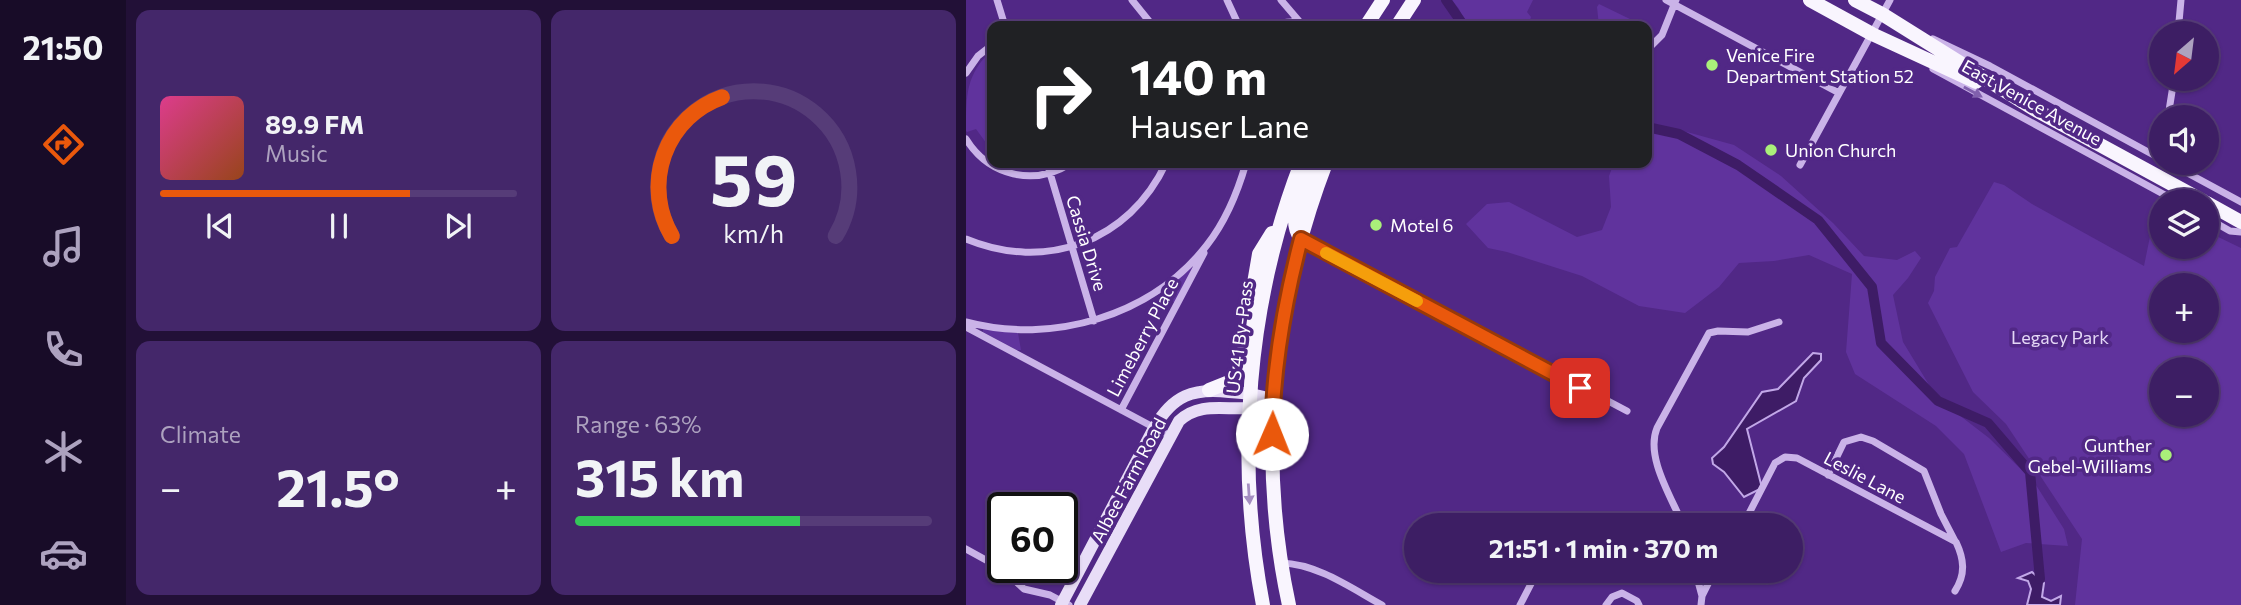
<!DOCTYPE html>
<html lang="en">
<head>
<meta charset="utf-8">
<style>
  :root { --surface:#3d1e64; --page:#44276a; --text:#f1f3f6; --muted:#ada2bf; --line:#563c78; --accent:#ea580c }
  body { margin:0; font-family:Commissioner,sans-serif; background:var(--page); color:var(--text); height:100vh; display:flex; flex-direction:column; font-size:26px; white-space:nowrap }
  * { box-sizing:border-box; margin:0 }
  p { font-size:23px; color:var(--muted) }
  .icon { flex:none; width:38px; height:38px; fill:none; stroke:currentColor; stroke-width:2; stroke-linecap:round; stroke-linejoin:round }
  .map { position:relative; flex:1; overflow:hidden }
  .details { display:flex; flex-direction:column; gap:10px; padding:10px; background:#221037; width:840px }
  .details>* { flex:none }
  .banner { position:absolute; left:21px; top:21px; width:665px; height:147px; border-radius:14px; box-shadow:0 2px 5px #0004,0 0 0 2px var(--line); background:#202124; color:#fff; overflow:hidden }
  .needle { width:46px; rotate:208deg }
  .tools { position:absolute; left:1183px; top:21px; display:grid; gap:14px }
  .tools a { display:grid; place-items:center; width:70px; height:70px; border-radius:50%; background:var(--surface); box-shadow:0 2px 5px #0004,0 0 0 2px var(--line); font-size:35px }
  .speed { position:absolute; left:21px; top:492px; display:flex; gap:14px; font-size:35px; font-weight:700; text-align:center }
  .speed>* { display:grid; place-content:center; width:91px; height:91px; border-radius:50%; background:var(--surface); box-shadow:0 2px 5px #0004,0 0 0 2px var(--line); line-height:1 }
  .speed .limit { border:4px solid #111; border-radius:10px; background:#fff; color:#111 }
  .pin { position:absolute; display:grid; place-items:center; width:60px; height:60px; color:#fff; margin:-30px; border-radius:14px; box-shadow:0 4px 10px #0006 }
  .me { position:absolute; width:77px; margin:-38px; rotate:1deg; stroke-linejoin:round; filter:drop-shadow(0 0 5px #0008) }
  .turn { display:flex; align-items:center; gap:24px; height:147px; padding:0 28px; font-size:32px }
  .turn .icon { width:91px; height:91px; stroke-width:2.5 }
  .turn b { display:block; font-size:49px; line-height:60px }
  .big { font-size:52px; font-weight:700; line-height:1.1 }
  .details .tile { flex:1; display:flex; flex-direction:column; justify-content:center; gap:10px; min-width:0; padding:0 24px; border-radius:14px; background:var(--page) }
  .details .dial { align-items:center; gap:0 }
  .dial svg { height:182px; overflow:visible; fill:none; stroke:var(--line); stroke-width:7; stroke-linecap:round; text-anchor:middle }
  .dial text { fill:var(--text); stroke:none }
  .song { display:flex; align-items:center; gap:21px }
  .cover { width:84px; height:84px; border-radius:10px; background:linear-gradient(135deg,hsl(330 70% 55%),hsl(20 70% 35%)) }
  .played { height:7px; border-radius:4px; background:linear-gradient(90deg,var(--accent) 70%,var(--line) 70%) }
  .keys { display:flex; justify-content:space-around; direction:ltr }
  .heat { display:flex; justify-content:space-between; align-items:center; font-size:38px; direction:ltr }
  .charge { height:10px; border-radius:5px; background:linear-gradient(90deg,#34c759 63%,var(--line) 0) }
  .details .tiles { flex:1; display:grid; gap:10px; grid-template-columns:repeat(2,1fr) }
  .trip { position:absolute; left:438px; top:513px; width:399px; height:70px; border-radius:35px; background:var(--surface); box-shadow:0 2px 5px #0004,0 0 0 2px var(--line); font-weight:700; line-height:70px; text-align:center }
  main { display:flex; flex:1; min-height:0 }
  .tabs { display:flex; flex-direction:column; width:126px; justify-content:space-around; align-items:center; background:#180c28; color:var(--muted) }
  .tabs .icon { width:49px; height:49px }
  .tabs .on { color:var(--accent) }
  .tabs b { font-size:32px; color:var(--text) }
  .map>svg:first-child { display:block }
  .green { fill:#60339d; fill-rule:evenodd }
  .water { fill:#3e1c66; stroke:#c2a8e8; stroke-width:2 }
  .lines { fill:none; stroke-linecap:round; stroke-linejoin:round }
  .canal { stroke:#3e1c66; stroke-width:10 }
  .street { stroke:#cab3e8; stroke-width:7 }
  .secondary { stroke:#e8ddf7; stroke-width:12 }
  .primary { stroke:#f9f5fe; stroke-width:14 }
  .oneway { fill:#8160ad }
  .oneway2 { fill:#a58ec2 }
  .route-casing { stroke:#983908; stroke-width:18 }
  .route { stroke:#ea580c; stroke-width:12 }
  .slow { stroke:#f59e0b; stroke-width:12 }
  .poi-dot { fill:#aaef7a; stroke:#512886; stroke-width:2.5 }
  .labels { text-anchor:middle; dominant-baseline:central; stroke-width:7; stroke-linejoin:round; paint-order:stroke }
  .poi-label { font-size:18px; fill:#fff; stroke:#512886; text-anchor:start }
  .street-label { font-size:18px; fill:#fff; stroke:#512886 }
  .park-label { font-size:18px; fill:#e4d7f6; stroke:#512886 }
</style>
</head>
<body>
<main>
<nav class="tabs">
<b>21:50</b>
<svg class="icon on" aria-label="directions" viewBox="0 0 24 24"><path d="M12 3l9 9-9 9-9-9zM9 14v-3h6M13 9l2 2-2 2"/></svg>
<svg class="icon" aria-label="music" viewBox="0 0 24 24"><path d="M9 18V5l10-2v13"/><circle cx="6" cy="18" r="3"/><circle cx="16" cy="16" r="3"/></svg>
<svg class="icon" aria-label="phone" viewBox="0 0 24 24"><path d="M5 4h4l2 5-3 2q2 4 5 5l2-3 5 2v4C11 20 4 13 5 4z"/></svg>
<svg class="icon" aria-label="climate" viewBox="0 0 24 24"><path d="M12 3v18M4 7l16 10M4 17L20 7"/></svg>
<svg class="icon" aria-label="car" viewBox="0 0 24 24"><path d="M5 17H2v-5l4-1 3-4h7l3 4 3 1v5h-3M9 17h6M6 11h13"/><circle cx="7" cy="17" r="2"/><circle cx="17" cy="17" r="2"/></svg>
</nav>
<section class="details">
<div class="tiles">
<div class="tile">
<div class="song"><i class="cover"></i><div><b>89.9 FM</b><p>Music</p></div></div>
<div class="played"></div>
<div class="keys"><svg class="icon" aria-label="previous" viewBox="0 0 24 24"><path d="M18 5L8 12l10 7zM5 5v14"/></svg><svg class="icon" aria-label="pause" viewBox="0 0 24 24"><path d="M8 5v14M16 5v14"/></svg><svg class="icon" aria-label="next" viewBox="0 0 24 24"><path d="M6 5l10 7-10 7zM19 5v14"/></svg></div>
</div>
<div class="tile dial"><svg viewBox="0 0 100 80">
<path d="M14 69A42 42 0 1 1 86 69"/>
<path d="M14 69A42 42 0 0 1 36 8" stroke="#ea580c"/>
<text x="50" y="56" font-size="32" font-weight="700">59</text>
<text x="50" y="72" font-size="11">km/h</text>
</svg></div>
<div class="tile"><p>Climate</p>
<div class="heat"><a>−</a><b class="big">21.5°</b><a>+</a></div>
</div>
<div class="tile"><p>Range · 63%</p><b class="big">315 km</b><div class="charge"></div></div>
</div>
</section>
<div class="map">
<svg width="1275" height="605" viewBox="0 0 1275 605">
  <rect width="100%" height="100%" fill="#512886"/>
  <path class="green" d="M486,0H567L561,12L565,17L562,26H501L493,9Z
    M633,4L666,20L668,25L633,26L631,7Z
    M26,50V151L10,129L1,132L0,131C0,95 0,74 26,50Z
    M681,127L710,129L768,145L815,176L867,223L898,256L931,260L949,251L955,258L942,278L927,295L937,342L971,398L1023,438L1068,482L1098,529L1102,546L1060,543L1035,552L998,454L970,426L889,374L880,352L886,274L843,255L808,261L773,263L753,287L719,313L673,306L616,276L541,252L522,248L500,224L521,204L543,202L611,237L636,230L645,207L643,176L648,163H681Z
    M1028,182L1038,185L1066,204L1178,266L1189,212L1194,203L1195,247H1241V228L1246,234L1275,248V605H1109L1116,539L1040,424L1007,392L962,303L968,291L969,277L984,248L991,247ZM1241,285V331H1195V285ZM1241,369V415H1195V369Z
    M224,268H226L209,302L203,301L196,291Z
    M17,329L52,333L55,350H51L17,332Z"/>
  <path class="water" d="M847,353L855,354V360L838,378L830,401L781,429L796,488L778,497L758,472L747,464L746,458L758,447L796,392L812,389Z
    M1066,572L1078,583L1076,597L1085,601L1095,596L1094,605H1061L1065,589L1062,581L1052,578Z"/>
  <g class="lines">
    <path class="canal" d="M480,0L498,26
      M681,127L713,134L772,165L852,220L906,287L915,343L972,401L1022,423L1064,472L1074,579
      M634,163L638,165L640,163"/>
    <path class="street" d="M31,0L39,26
      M166,0L187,26
      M261,0L273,26
      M315,0L333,21
      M700,0L873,93
      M303,26C320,21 330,20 347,26
      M1212,33L1215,0
      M967,39L1024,66L1195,159
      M681,50L696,35L710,0
      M967,69L1210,201
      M0,73L12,56L26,45
      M1202,117L1208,79
      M0,139C23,176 68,187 105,163
      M81,163L128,321
      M1203,163L1275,202
      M834,165L924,0
      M1241,218L1264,231L1275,232
      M0,239C79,272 163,242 200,163
      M335,239L661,411
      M0,322C86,345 186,316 241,245C259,222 272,191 280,163
      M0,327L204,436
      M155,410L238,253
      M862,475L878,442L895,437L907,441L958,471L975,514L989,541
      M717,525C706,498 679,457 691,428L743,333L752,331L782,332L813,322
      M777,525L809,463L819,457L831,458L990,542C998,559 1000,574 989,591
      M0,549L38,570L58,589L84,595L103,605
      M315,563C352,564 385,588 416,605
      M729,570L736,596
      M554,605L567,580
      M640,605L646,597L656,593L671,601L673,605
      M735,605L736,596L749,570"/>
    <path class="secondary" d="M95,605L188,428C207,395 227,388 263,392C279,393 292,394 307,401
      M114,605L213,421C240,395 277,419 307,401"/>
    <path class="primary" d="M844,0L906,34L1010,82
      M889,0L916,14L1068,109L1237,201
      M400,26L417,0
      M431,26L448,0
      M1241,203L1275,222
      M335,239C319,218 339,185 345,163
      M243,390L263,382L273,371L293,254L306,233
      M297,605C269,458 281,303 335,163
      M323,605C291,457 306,304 360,163"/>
  </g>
  <defs><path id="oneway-solid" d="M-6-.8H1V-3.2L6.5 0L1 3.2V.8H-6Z" transform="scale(1.75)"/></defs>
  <use class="oneway" href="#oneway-solid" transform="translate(1007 92) rotate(29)"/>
  <use class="oneway2" href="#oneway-solid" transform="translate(283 494) rotate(86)"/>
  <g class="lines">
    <g class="route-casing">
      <path id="route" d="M306,434C307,367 318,304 335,239L614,388"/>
    </g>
    <use href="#route" class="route"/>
    <path class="slow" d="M360,253L451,301"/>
  </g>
  <g class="poi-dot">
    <circle cx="746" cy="65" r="7"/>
    <circle cx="805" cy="150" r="7"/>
    <circle cx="410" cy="225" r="7"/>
    <circle cx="1200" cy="455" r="7"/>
  </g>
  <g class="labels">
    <g class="poi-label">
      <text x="760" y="55">Venice Fire<tspan x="760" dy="21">Department Station 52</tspan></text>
      <text x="819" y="150">Union Church</text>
      <text x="424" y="225">Motel 6</text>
      <text x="1186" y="445" text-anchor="end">Gunther<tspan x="1186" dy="21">Gebel-Williams</tspan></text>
    </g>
    <g class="street-label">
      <text transform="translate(1066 102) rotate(29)">East Venice Avenue</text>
      <text transform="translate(121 243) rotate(73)">Cassia Drive</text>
      <text transform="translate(176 337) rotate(-62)">Limeberry Place</text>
      <text transform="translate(273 337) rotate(-83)">US 41 By-Pass</text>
      <text transform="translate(899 477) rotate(28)">Leslie Lane</text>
      <text transform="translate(162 480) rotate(-62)">Albee Farm Road</text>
    </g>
    <g class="park-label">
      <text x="1094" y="337">Legacy Park</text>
    </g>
  </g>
</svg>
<div class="tools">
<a><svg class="needle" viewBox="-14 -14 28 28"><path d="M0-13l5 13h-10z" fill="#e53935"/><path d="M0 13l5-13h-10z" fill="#ada2bf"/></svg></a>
<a><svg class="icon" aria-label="sound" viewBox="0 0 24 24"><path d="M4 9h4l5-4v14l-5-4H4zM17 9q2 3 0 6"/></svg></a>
<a><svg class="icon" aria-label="layers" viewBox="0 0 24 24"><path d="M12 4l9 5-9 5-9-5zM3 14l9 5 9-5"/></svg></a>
<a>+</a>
<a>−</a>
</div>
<div class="speed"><div class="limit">60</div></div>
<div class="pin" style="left:614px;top:388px;background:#d93025"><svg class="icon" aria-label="arrive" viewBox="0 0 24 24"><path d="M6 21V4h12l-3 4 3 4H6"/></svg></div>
<svg class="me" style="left:306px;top:434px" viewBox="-20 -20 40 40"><circle r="19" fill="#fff"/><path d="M0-13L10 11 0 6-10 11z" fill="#ea580c"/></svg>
<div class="trip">21:51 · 1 min · 370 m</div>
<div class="banner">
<div class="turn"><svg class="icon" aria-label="right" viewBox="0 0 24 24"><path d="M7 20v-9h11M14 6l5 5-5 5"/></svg><div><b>140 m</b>Hauser Lane</div></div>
</div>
</div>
</main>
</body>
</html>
